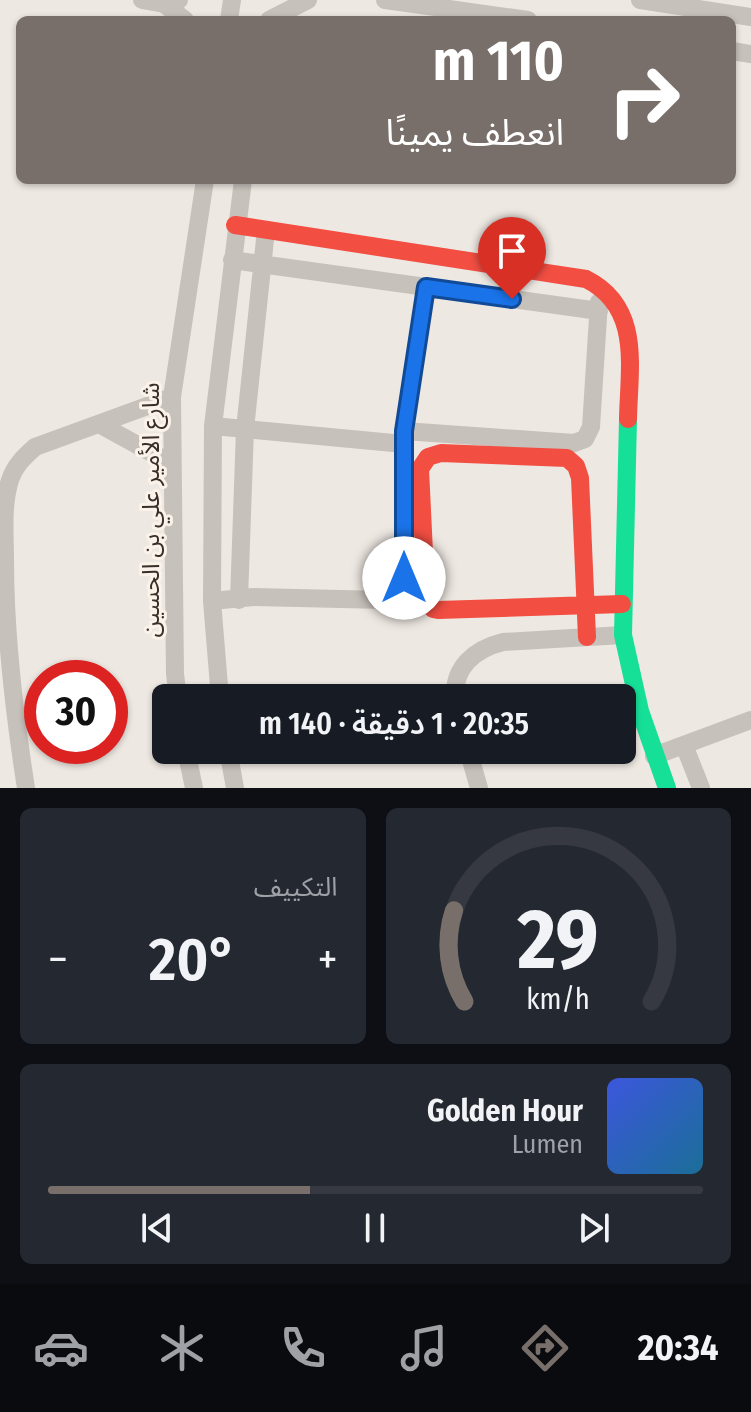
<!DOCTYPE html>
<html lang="ar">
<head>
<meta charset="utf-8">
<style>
  :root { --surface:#171b24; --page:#242831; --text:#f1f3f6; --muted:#9ea1a6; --line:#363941; --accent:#786f6a }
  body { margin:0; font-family:"Fira Sans Condensed","Noto Sans Arabic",sans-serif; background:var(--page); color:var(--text); direction:rtl; height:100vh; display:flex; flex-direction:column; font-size:30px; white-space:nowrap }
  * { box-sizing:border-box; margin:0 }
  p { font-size:26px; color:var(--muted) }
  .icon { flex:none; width:44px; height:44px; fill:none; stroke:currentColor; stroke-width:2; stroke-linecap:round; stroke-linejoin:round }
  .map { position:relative; height:788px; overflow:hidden; direction:ltr }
  .sheet { display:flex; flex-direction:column; gap:20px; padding:20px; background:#0d0f14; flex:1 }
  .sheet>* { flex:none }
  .hud { position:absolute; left:16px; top:16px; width:720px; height:168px; border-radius:12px; box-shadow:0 2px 6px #0004; direction:rtl; background:#786f6a; color:#fff; overflow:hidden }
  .speed { position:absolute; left:24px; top:660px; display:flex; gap:16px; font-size:40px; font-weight:700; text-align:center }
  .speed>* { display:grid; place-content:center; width:104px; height:104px; border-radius:50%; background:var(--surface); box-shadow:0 2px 6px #0004; line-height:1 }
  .speed .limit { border:12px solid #d22; background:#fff; color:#111 }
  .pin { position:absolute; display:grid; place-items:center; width:68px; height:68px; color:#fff; margin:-82px -34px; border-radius:50% 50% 50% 0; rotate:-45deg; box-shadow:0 0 8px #0007 }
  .pin .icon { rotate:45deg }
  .me { position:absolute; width:88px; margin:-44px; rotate:0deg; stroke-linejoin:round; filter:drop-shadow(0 0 6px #0008) }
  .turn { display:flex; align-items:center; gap:28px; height:168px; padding:0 40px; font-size:36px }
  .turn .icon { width:104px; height:104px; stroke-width:2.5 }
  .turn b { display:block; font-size:56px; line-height:68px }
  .big { font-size:60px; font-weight:600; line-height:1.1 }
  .sheet .widget { flex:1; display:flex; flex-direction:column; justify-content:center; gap:12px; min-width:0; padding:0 28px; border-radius:12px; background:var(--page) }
  .sheet .dial { align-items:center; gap:0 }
  .dial svg { height:208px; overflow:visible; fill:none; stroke:var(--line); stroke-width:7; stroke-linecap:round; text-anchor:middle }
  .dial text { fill:var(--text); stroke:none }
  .song { display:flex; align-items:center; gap:24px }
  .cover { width:96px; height:96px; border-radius:12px; background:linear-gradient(135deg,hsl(230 70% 55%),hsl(200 70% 35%)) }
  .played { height:8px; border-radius:4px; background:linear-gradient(90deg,var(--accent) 40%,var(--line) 40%) }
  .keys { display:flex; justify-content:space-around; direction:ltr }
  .heat { display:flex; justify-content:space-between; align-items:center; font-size:44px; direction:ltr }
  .sheet .tiles { flex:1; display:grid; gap:20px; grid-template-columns:1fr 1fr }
  .widget:last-child { grid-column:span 2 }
  .trip { position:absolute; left:152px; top:684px; width:484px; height:80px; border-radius:12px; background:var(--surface); box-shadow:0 2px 6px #0004; font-weight:600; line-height:80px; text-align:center; direction:rtl }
  .dock { display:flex; height:128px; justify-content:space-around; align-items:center; background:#090b0e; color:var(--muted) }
  .dock .icon { width:56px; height:56px }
  .dock .current { color:var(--accent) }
  .dock b { font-size:36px; color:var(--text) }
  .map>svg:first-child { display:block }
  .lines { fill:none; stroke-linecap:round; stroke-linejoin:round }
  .street { stroke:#c7c1bb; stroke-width:18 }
  .fast { stroke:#16e098; stroke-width:18 }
  .jam { stroke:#f24e42; stroke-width:18 }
  .route-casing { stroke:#114b97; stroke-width:20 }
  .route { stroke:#1a73e8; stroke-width:14 }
  .labels { text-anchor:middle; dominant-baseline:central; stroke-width:6; stroke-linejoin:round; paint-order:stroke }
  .street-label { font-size:24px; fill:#392e29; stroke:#fbf3ea }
</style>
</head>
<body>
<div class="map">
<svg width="751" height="788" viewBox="0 0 751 788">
  <rect width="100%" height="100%" fill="#eee8e2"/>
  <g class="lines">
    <path class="street" d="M142,0L164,4L179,0
      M385,0L528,20
      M640,0L751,17
      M164,4L185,20
      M229,20L232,0
      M269,20L308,0
      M732,51L751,54
      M232,260L599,311
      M101,425L172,464
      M213,426L404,444
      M404,431L574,443L585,439L591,427L599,302
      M239,600L245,429L266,230
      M212,601L253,597L384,600L398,593L404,578V431L426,287
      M178,698L175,674L172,397L205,180
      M220,698L212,601L213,426L243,180
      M455,698C453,667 475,649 503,642L623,635
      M684,745L701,788
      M186,750L194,788
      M228,750L235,788
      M468,750L479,788
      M654,756L751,720
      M26,788C14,712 5,637 5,560C5,534 2,506 10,480C15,465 24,457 35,447L172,397"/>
    <path class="fast" d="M628,419L623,635L640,711L667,788"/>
    <path class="jam" d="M235,225L586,279C642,307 629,367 628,419
      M587,637L580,478L576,466L567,458L441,453L428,457L420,469L426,594L433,609L438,610L622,604"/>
  </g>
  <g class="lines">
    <g class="route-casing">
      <path id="route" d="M404,578V431L426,287L512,299"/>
    </g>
    <use href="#route" class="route"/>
  </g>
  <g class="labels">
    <g class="street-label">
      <text transform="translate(151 510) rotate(-90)">شارع الأمير علي بن الحسين</text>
    </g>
  </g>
</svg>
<div class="speed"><div class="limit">30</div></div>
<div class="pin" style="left:512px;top:299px;background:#d93025"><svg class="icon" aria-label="arrive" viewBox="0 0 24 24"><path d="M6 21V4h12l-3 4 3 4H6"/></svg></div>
<svg class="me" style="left:404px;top:578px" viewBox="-20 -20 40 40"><circle r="19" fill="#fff"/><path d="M0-13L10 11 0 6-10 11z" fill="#1a73e8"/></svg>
<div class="trip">20:35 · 1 دقيقة · 140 m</div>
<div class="hud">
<div class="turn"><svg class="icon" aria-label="right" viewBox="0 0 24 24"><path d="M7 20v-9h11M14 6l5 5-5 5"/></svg><div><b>110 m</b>انعطف يمينًا</div></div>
</div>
</div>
<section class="sheet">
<div class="tiles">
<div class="widget dial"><svg viewBox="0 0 100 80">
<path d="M14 69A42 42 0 1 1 86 69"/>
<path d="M14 69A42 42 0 0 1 10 34" stroke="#786f6a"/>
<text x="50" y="56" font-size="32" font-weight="700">29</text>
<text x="50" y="72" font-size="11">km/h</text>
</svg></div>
<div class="widget"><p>التكييف</p>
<div class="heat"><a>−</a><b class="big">20°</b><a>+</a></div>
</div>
<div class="widget">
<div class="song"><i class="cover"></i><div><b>Golden Hour</b><p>Lumen</p></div></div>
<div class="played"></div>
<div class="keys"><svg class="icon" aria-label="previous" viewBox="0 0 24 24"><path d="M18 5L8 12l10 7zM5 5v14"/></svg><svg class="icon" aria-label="pause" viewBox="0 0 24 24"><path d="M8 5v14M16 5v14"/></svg><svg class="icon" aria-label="next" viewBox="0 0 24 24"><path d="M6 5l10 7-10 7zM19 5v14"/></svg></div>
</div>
</div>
</section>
<nav class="dock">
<b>20:34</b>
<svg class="icon current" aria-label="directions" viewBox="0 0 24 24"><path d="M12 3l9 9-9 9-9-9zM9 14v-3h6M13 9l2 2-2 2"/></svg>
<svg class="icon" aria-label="music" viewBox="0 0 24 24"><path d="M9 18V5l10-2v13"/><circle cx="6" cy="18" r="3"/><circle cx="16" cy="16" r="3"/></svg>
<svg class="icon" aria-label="phone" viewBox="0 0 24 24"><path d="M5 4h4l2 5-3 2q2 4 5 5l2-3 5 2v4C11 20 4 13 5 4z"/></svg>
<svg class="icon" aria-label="climate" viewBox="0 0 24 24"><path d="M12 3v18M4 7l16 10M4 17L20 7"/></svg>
<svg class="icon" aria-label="car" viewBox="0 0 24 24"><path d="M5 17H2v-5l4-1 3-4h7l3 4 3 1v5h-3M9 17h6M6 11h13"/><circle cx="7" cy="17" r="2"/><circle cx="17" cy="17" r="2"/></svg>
</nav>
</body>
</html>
